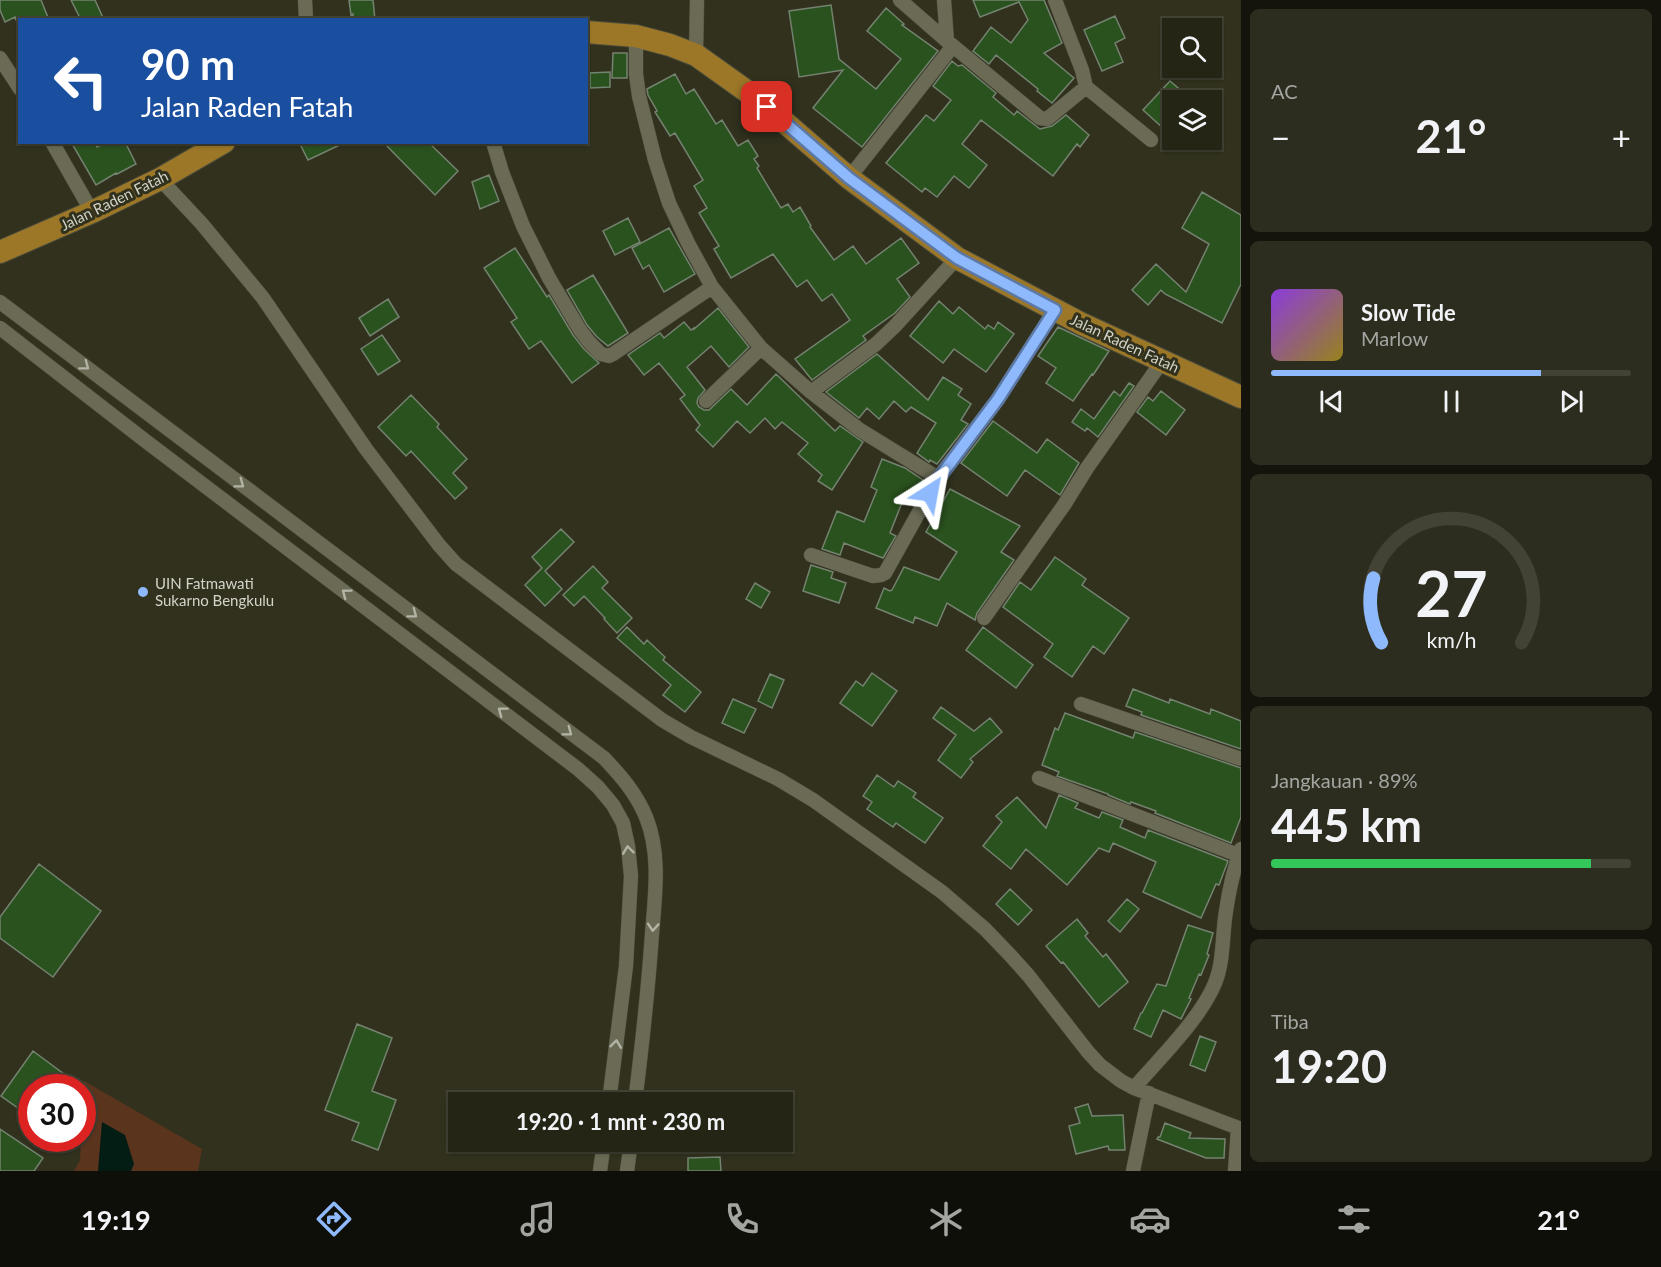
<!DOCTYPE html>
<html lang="id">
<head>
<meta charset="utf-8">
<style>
  :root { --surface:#252516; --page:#2d2d1f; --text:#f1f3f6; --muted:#a3a5a1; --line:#424235; --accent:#8eb9fc }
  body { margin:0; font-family:Lato,sans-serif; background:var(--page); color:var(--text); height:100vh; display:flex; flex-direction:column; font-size:22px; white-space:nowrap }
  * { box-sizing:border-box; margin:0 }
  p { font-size:20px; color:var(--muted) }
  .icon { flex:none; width:33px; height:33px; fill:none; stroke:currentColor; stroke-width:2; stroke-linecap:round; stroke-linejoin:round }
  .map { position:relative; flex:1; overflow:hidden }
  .panel { display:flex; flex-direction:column; gap:9px; padding:9px; background:#14140c; width:420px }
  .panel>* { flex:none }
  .guide { position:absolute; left:18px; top:18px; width:570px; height:126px; border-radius:0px; box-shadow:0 2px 4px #0004,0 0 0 2px var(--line); background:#1a4fa0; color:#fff; overflow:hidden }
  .tools { position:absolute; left:1162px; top:18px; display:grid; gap:12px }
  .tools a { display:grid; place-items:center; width:60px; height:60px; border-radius:0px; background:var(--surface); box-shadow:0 2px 4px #0004,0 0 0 2px var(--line); font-size:30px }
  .speed { position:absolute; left:18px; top:1074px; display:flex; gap:12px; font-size:30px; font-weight:700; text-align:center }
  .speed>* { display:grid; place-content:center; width:78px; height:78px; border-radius:50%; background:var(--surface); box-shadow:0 2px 4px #0004,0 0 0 2px var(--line); line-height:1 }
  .speed .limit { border:9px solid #d22; background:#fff; color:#111 }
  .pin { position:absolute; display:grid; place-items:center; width:51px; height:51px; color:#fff; margin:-26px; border-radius:12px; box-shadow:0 3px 9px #0006 }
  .me { position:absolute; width:66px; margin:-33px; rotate:34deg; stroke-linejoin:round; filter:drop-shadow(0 0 4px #0008) }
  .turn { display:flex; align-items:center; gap:21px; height:126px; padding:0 24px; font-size:27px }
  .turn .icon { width:78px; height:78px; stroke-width:2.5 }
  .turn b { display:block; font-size:42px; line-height:51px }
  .big { font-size:45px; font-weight:700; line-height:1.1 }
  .panel .widget { flex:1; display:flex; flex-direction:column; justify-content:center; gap:9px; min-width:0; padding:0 21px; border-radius:9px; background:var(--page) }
  .panel .dial { align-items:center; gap:0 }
  .dial svg { height:156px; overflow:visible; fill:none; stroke:var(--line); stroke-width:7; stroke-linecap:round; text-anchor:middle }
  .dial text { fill:var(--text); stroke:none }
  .song { display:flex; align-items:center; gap:18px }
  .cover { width:72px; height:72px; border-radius:9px; background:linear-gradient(135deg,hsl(270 70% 55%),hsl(50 70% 35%)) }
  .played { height:6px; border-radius:3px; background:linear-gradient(90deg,var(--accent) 75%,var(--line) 75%) }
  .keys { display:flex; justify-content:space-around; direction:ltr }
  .heat { display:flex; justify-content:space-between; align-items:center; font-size:33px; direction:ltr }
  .charge { height:9px; border-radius:4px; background:linear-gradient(90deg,#34c759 89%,var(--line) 0) }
  .trip { position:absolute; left:448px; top:1092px; width:345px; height:60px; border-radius:0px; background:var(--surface); box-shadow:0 2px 4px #0004,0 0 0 2px var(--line); font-weight:700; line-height:60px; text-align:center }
  .dock { display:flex; height:96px; justify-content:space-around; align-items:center; background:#0f0f09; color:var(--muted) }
  .dock .icon { width:42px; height:42px }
  .dock .current { color:var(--accent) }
  .dock b { font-size:27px; color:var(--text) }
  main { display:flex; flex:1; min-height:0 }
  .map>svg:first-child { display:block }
  .green { fill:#5b341e }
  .water { fill:#031c14 }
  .building { fill:#2a521e; stroke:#748270; stroke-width:1.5 }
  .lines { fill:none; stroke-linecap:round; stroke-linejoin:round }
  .minor-casing { stroke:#4d4d3c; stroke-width:15 }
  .trunk-casing { stroke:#4d4d3c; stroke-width:24 }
  .minor { stroke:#6a6a55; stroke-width:14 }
  .trunk { stroke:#9c7728; stroke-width:22 }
  .oneway { stroke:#b4b4a6 }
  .route-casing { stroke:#5c78a4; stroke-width:15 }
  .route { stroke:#8eb9fc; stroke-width:10 }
  .poi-dot { fill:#8eb9fc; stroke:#31311e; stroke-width:2 }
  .labels { text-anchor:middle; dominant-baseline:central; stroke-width:6; stroke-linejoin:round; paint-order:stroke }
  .street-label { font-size:15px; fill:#d3d4c8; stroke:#31311e }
  .poi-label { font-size:15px; fill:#d3d4c8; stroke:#31311e; text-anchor:start }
</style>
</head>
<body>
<main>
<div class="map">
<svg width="1241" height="1171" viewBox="0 0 1241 1171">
  <rect width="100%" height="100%" fill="#31311e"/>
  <path class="green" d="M84,1081L202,1149L198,1171H74L80,1160Z"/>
  <path class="water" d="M102,1122L125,1135L134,1164L131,1171H98Z"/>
  <path class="building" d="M0,0H41L49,20H16L15,17L5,22L0,10Z
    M71,0H95L104,20H81Z
    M349,0H373L375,20H353V14L351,15Z
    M973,0H1044L1062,43L1044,53L1074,78L1052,103L1037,91L1038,89L996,55L989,64L973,51L991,27L1011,43L1028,20L1019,2L980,17Z
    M831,5L839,59L876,89L901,59L867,31L886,8L904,24L902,25L938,51L862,147L813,108L843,70L799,77L789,11Z
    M1115,16L1125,38L1115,43L1123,62L1102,71L1084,30Z
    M613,53H627V78H612Z
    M952,61L958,66L962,65L996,93L993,97L1014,115L1017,111L1040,129L1052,126L1066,115L1089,135L1080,147L1077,144L1053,176L981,120L962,144L987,165L969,188L954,176L937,197L925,188L922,192L886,163L926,115L934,121L951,100L933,86Z
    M610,72V87L590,88V73Z
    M675,74L686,94L694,89L716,124L722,120L738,146L748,140L758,156L754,159L759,166L757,168L781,208L788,204L793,212L800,207L811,226L810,227L834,260L853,246L866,264L901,238L919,263L897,279L910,297L895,313L863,336L866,340L812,380L795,359L850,320L832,294L822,301L807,280L797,287L773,254L731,278L714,249L719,246L699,213L707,208L694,186L703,180L675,133L670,136L655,112L657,111L648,95L647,89Z
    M1170,81L1192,100H1173V119L1164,129L1143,110Z
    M71,142H94L97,147L106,142H125L136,164L117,174L116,173L96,185Z
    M299,142H346L308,160Z
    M383,142H428L458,171L435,195Z
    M489,175L499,201L480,209L472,182Z
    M1202,192L1241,215V284L1222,323L1165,294L1161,290L1148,305L1132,290L1156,264L1186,292L1209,244L1182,228Z
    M628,218L640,242L615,255L603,231Z
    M669,228L695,274L664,292L649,265L643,269L632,248Z
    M515,248L547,297L549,295L573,335L584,349L599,363L572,383L541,341L529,349L511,322L517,318L484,268Z
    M593,275L628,333L608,346L597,337L587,325L567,290Z
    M388,299L399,317L370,336L359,318Z
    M939,301L953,314L959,307L985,329L988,325L994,329L998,322L1014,334L986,372L954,349L943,363L910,336Z
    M718,308L749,347L729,367L711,346L687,367L705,390L698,398L697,403L699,407L704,410H709L731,389L747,405L776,374L835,431L840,426L863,442L832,490L818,481L822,475L798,454L808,443L782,422L775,429L765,418L750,433L737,421L713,447L696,430L700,425L680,399L685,395L659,363L644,375L628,355L660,333L664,338L684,322L691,330L694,328V329Z
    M1058,327L1109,351L1093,375L1092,374L1073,401L1046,383L1056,368L1038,356Z
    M382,335L400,361L378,375L361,349Z
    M877,354L928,400L943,377L962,389L958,395L971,404L961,420L968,424L937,464L930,460L929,462L917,453L936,423L911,407L906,412L894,401L879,419L867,408L859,418L826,392Z
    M1129,383L1134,386L1098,437L1087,428L1085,431L1072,422L1081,409L1094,419L1114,391L1120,396Z
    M1161,391L1185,410L1166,435L1137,412L1148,397L1153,401Z
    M411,395L439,424L437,427L467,459L453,473L467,488L455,499L411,451L406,456L378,427Z
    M993,421L1037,453L1047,439L1079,463L1060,495L1025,470L1007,496L961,463Z
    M882,459L905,468L923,480L913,504L903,500L890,533L896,536L883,558L844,543L840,555L822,549L837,511L864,522L877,490L871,487Z
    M950,489L1020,526L1001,552L1014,560L977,613L975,620L947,603L937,626L915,617L913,623L876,608L884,588L890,591L892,590L904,567L939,580L957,552L926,532Z
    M561,529L574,542L545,571L562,589L545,606L525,585L542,568L532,557Z
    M1055,557L1086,579L1082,585L1129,618L1104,654L1093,646L1072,677L1044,657L1053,644L1003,607L1020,582L1031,590Z
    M811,565L833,572L831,578L846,583L839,603L803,591Z
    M593,566L608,582L602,588L632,618L617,633L604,619L605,618L584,596L574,606L563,595Z
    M755,583L770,592L761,608L746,599Z
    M627,627L644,644L647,640L665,657L663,660L701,692L685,712L663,695L671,685L617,638Z
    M983,627L1033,665L1016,688L966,650Z
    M872,673L897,691L872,726L840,703L856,681L863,686Z
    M770,674L784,680L772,708L758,701Z
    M1133,689L1169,703L1170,699L1210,714L1211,709L1241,721V749L1141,715L1142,712L1126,706Z
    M733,699L756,709L744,733L722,723Z
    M941,707L974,731L990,718L1002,732L970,759L973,762L961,778L938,760L956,735L933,718Z
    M1065,713L1133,738L1135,732L1241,768V817L1231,843L1155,813L1156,811L1131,802L1130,804L1108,795V794L1057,776L1059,772L1042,765L1055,728L1058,730Z
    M877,775L894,787L898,781L916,793L913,797L943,818L925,843L896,823L893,827L867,809L872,802L863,796Z
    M1059,795L1078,803L1075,808L1099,818L1102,812L1123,820L1120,827L1145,838L1148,830L1228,861L1219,885L1216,884L1201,918L1143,892L1156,862L1113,843L1109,852L1099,848L1067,885L1026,849L1011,869L983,846L1002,822L996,816L1017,797L1046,828Z
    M39,864L101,911L53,977L0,938V917Z
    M1010,889L1032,910L1018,925L996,904Z
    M1127,899L1139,909L1120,932L1108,921Z
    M1077,919L1088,933L1085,936L1103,957L1106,954L1128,982L1099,1007L1063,962L1061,963L1046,946Z
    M1188,925L1213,933L1207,954L1209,955L1201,975L1199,974L1189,998L1191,999L1181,1019L1163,1010L1151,1037L1134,1029L1141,1013H1142L1157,984L1166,986Z
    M357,1024L392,1038L372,1091L396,1100L378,1150L352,1140L359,1123L325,1110Z
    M1200,1036L1216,1042L1205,1071L1190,1065Z
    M33,1051L72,1080L66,1088H32V1118L1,1096Z
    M1088,1104L1092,1116L1123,1115L1125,1150H1109L1108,1146L1076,1154L1069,1126L1080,1123L1075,1108Z
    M1165,1123L1191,1133L1189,1138L1225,1139L1224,1158H1206L1157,1139L1158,1137H1160Z
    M0,1129L43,1158L34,1171H0Z
    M720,1157L721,1171H688V1158Z"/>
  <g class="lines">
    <g class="minor-casing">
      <path id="minor" d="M305,0L306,20
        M900,0L947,41
        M944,0L947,41L1040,118L1047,119L1086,87L1082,70L1055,0
        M636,36V74L639,96L655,160L669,203L688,243L712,287L761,348
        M696,55L697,0
        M0,58L20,89
        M1086,87L1151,140
        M52,142L92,212
        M493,142L502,172L523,226L549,278L580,330L590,343L601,354L609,356L613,354L712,287
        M849,178L953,46
        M160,179L202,224L263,298L366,449L439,545L456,564L662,720L691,737L778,779L813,800L942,892L985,929L1010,955L1028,975L1088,1052L1100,1065L1121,1081L1134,1088L1241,1129
        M0,302L604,758C621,776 636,793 646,817C661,854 655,896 652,934C648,991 642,1046 635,1102
        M0,328L143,439L578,769L598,787L613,805L623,823L628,846L631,876L626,966L609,1102
        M811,392L876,344L895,326L957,258
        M706,401L761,348L811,392L860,430L938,478
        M811,555L873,576L881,575L885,573L938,478L998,399L1055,310
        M984,618L1064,505L1087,468L1163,360
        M1081,704L1241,759
        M1039,778L1238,855
        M1134,1088C1159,1059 1201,1018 1215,983C1224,961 1222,935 1226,911C1229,891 1234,868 1241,849
        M600,1171L604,1142
        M627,1171L631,1142
        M1133,1171L1149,1093
        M1235,1171L1238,1128"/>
    </g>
    <g class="trunk-casing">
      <path id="trunk" d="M586,32L636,36L670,45L696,55L759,100L849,178L957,258L1082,324L1241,397
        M0,252L92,212L160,179L224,142"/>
    </g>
    <use href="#minor" class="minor"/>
    <use href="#trunk" class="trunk"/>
  </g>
  <defs><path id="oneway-chevron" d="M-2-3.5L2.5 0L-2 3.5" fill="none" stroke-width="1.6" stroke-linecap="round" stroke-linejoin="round" transform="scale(1.5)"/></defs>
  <g class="oneway">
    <use href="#oneway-chevron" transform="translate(85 366) rotate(37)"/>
    <use href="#oneway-chevron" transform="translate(240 484) rotate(37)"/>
    <use href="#oneway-chevron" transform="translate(346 593) rotate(-143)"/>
    <use href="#oneway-chevron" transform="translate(413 614) rotate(37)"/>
    <use href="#oneway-chevron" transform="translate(502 711) rotate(-143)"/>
    <use href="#oneway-chevron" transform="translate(568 732) rotate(37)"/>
    <use href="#oneway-chevron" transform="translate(628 850) rotate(-97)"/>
    <use href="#oneway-chevron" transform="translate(653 927) rotate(94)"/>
    <use href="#oneway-chevron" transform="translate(616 1044) rotate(-83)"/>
  </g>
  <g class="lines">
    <g class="route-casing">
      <path id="route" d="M767,107L849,178L957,258L1055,310L998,399L939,478L930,493"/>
    </g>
    <use href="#route" class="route"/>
  </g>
  <circle class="poi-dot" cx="143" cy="592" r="6"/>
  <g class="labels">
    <g class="street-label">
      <text transform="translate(114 200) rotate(-26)">Jalan Raden Fatah</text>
      <text transform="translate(1125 343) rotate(25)">Jalan Raden Fatah</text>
    </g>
    <g class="poi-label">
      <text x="155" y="583">UIN Fatmawati<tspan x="155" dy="17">Sukarno Bengkulu</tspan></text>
    </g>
  </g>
</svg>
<div class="tools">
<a><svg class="icon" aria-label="search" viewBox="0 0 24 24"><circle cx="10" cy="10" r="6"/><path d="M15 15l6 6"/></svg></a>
<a><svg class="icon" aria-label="layers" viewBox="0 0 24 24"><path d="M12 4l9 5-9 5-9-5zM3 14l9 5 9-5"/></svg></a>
</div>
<div class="speed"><div class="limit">30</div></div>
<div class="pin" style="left:767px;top:107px;background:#d93025"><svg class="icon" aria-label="arrive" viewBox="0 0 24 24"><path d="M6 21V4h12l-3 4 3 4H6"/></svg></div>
<svg class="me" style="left:930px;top:493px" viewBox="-20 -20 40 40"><path d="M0-17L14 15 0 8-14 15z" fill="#8eb9fc" stroke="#fff" stroke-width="4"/></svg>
<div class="trip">19:20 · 1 mnt · 230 m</div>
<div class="guide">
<div class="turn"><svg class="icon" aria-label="left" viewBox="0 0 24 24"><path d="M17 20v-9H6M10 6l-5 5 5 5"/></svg><div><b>90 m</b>Jalan Raden Fatah</div></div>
</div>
</div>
<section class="panel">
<div class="widget"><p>AC</p>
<div class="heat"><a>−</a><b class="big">21°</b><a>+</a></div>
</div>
<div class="widget">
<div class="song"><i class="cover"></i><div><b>Slow Tide</b><p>Marlow</p></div></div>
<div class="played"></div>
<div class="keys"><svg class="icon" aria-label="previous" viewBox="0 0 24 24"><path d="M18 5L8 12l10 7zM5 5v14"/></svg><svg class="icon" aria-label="pause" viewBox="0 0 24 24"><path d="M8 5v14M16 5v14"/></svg><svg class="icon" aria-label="next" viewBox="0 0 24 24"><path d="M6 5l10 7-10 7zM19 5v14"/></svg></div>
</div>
<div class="widget dial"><svg viewBox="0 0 100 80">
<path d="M14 69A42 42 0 1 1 86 69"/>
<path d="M14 69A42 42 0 0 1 10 36" stroke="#8eb9fc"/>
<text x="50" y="56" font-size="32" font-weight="700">27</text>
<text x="50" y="72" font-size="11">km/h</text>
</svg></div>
<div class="widget"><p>Jangkauan · 89%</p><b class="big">445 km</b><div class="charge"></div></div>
<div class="widget"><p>Tiba</p><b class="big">19:20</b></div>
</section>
</main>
<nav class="dock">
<b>19:19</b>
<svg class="icon current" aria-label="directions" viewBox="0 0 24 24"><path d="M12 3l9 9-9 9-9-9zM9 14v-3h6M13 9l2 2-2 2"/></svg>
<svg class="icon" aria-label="music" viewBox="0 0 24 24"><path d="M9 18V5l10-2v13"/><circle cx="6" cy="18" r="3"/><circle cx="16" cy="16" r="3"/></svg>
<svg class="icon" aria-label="phone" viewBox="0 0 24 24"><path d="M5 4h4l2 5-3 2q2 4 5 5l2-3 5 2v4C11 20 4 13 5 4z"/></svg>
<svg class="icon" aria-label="climate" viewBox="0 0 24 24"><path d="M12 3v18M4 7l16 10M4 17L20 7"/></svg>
<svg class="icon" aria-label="car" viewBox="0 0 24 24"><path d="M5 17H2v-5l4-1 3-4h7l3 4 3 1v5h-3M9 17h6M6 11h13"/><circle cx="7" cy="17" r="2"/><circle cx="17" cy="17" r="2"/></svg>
<svg class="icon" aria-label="filters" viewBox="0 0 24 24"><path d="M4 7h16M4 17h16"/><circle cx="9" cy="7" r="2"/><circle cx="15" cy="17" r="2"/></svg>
<b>21°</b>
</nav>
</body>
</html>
